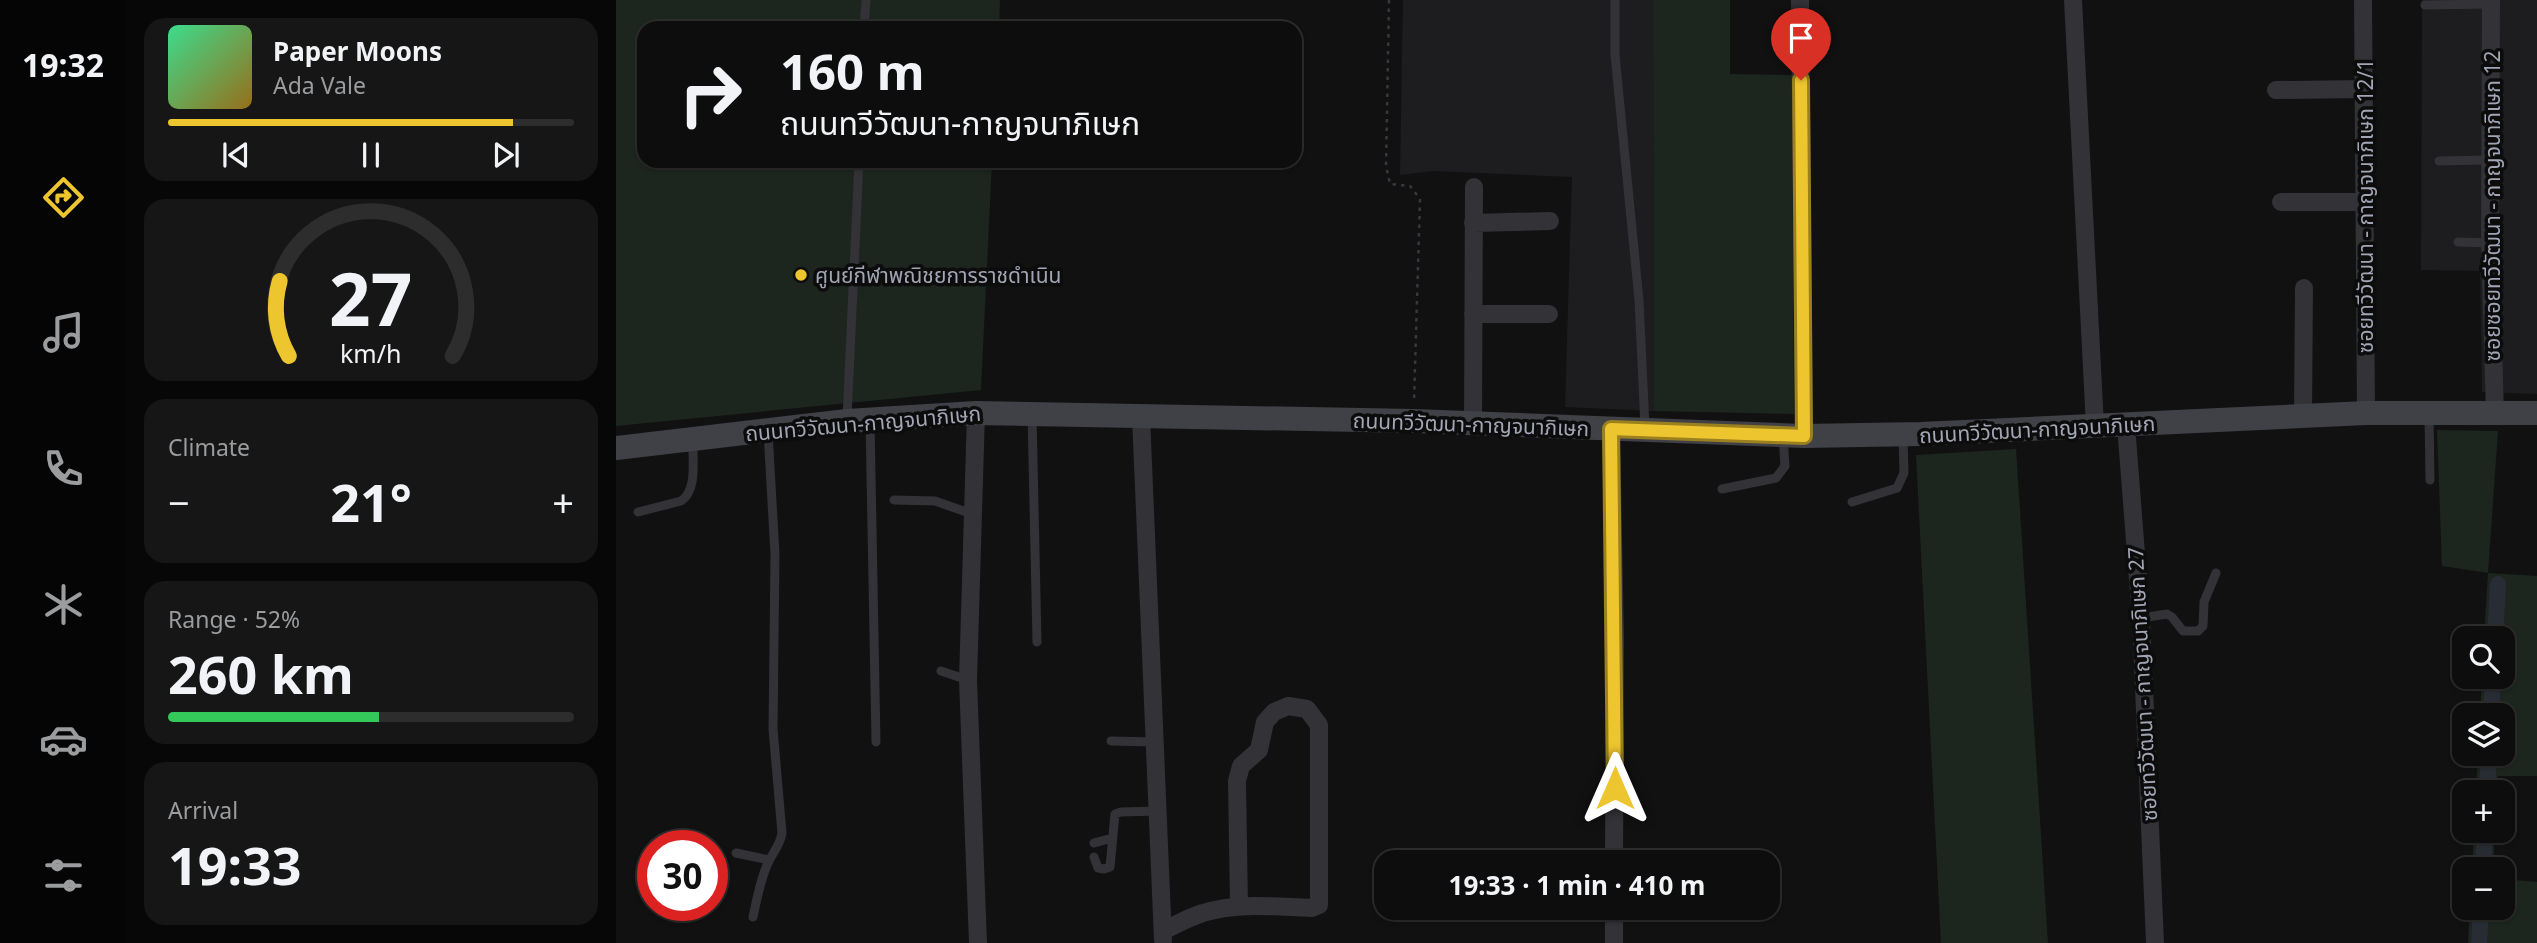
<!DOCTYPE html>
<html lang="en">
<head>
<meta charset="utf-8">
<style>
  :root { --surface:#0d0d0e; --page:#161617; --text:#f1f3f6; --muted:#9a9c9e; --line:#2d2d2e; --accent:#edc52e }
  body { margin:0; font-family:"Noto Sans","Noto Sans Thai",sans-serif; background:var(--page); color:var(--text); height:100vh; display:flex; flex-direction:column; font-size:26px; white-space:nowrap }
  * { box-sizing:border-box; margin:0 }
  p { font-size:23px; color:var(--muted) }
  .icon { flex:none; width:38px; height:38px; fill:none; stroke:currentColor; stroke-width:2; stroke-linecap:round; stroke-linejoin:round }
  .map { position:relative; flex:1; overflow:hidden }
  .drawer { display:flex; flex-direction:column; gap:18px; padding:18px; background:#070708; width:490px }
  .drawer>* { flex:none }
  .top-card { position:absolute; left:21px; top:21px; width:665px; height:147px; border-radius:21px; box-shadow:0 2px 5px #0004,0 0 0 2px var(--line); background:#0d0d0e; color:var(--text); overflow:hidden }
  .buttons { position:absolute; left:1836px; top:626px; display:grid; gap:14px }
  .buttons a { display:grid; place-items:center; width:63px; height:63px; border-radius:14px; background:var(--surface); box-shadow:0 2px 5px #0004,0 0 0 2px var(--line); font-size:35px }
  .speed { position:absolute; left:21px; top:830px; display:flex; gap:14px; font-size:35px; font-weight:700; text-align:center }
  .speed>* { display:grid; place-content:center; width:91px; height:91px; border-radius:50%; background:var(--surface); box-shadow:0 2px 5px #0004,0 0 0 2px var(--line); line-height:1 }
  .speed .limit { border:10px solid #d22; background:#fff; color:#111 }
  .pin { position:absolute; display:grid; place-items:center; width:60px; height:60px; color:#fff; margin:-72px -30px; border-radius:50% 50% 50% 0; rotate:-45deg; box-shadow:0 0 7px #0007 }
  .pin .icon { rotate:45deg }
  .me { position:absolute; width:77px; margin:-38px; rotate:0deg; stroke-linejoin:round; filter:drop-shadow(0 0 5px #0008) }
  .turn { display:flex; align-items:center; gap:24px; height:147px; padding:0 28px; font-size:32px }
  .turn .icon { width:91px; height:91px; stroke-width:2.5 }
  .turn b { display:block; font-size:49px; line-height:60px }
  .big { font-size:52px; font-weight:700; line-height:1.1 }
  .drawer .card { flex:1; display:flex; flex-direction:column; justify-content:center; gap:10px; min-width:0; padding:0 24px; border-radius:21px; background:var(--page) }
  .drawer .dial { align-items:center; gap:0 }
  .dial svg { height:182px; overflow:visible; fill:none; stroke:var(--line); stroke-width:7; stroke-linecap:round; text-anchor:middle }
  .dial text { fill:var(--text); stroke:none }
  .song { display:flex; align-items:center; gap:21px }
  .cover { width:84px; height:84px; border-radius:10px; background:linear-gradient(135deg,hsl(150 70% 55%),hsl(40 70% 35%)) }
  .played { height:7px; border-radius:4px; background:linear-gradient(90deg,var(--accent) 85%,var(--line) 85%) }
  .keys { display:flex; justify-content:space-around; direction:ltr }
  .heat { display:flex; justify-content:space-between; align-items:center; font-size:38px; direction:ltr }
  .charge { height:10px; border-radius:5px; background:linear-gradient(90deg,#34c759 52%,var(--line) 0) }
  .trip { position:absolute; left:758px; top:850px; width:406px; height:70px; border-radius:21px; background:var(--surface); box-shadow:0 2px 5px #0004,0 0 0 2px var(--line); font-weight:700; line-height:70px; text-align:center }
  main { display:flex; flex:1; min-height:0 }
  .dock { display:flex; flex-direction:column; width:126px; justify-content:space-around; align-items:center; background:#050506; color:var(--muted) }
  .dock .icon { width:49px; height:49px }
  .dock .on { color:var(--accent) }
  .dock b { font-size:32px; color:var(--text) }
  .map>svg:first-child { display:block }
  .built { fill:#1d1d1f }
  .green { fill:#1d251f }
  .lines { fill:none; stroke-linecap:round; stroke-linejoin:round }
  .canal { stroke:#282d35; stroke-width:16 }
  .path { stroke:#38393e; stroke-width:2.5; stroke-dasharray:3.5 5; stroke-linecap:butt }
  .lane { stroke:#323237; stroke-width:9 }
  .street { stroke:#323237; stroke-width:18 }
  .secondary { stroke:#404147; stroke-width:24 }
  .route-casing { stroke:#9a801e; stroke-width:18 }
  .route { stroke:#edc52e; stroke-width:12 }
  .poi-dot { fill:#edc52e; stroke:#0c0c0d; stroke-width:2.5 }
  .labels { text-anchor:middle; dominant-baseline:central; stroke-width:7; stroke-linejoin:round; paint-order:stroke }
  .street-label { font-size:21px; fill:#a2a5b3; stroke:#0c0c0d }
  .poi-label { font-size:21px; fill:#a2a5b3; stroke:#0c0c0d; text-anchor:start }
</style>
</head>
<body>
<main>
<nav class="dock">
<b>19:32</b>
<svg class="icon on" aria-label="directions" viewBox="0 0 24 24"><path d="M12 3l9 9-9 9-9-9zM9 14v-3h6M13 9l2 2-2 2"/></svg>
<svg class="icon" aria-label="music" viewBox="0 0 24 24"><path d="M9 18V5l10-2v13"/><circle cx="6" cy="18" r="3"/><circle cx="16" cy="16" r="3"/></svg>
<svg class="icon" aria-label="phone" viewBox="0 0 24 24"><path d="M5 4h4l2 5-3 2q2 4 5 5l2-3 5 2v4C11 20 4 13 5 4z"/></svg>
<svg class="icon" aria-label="climate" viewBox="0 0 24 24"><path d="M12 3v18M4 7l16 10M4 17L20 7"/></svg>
<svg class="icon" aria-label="car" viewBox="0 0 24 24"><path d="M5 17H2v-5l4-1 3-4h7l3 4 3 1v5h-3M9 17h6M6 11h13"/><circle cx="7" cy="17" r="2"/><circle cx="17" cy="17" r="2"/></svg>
<svg class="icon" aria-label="filters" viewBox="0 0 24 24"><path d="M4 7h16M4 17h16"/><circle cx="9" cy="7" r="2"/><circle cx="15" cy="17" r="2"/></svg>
</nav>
<section class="drawer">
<div class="card">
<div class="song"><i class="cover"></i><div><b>Paper Moons</b><p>Ada Vale</p></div></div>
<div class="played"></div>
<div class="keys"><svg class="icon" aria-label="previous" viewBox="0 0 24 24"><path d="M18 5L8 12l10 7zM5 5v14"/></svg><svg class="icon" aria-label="pause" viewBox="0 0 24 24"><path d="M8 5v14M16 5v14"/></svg><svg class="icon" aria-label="next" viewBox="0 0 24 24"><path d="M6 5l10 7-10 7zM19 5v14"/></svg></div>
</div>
<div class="card dial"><svg viewBox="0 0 100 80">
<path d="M14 69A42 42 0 1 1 86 69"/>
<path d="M14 69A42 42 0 0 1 10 36" stroke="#edc52e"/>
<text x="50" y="56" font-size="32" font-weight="700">27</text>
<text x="50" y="72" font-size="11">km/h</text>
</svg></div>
<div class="card"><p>Climate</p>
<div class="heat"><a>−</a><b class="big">21°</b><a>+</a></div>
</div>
<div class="card"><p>Range · 52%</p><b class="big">260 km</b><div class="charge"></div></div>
<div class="card"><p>Arrival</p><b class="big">19:33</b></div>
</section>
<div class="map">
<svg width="1921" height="943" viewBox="0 0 1921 943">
  <rect width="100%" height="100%" fill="#111112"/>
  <path class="built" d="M787,0H1037L1038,411L949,407L956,177L817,171L784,175Z
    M1806,0H1921V394L1866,392L1864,271L1805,270Z"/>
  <path class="green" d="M0,0H384L383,28H28V161H376L365,390L0,426Z
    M1037,0H1114V74L1176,75L1178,414L1038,411Z
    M1821,430L1882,431L1872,573L1921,576V776H1882L1881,793H1860L1862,754H1886V716H1864L1866,677H1886V639H1868L1872,573L1826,566Z
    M1400,449L1432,943H1325L1300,455Z
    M1858,831H1879L1877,870H1856Z
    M1887,879L1921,882V943H1852L1854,908H1886Z"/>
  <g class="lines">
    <path class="canal" d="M1879,639L1882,584
      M1875,716L1877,677
      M1871,793L1873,754
      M1867,870L1869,831
      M1863,943L1865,908"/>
    <path class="path" d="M773,0L770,166L774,184L794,186L804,199L798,401"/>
    <path class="lane" d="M999,0V55L1023,300L1029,427
      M1809,5L1875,4
      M248,28L250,0
      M1823,161L1873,160
      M1842,242L1874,243
      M1813,413L1814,480
      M416,414L421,642
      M231,418L243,161
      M254,421L260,742
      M1106,489L1160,478L1169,466L1167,436
      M278,500L319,501L356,514
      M1236,502L1281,488L1288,473L1287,437
      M22,512L65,501C82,490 76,459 77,441
      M1525,618L1551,614L1556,617L1567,631H1582L1587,626L1588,602L1600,573
      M325,671L352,680
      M495,741L539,742
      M478,843L496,838
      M120,853L153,860
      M478,857L482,868L488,869L494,867L499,814L505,812L542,811
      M137,917C141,899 144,880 152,863C157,852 164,846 166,833L157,729L159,554L152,432"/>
    <path class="street" d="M1184,0L1188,436
      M1457,0L1479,426
      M1747,0L1750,413
      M1875,0L1874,243L1879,413
      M1660,90L1748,89
      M1665,202H1749
      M857,223L934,221
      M857,314H933
      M360,413L352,680L362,943
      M525,416L547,940
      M1687,416L1688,288
      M857,423L858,187
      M1510,425L1525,618L1539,943
      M995,429L999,638L998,863
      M547,931C560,925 573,917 587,913C622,902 660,907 696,908L703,905V725L691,709L672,706L658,712L649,722L643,750L625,766L621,781L623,906
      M998,943V908"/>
    <path class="secondary" d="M0,448L231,421L360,413L798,421L1188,436L1305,434L1750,413H1921"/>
  </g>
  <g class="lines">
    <g class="route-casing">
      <path id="route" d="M999,788L995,429L1188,436L1185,80"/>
    </g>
    <use href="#route" class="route"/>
  </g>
  <circle class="poi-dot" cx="185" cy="275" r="7"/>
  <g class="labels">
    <g class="street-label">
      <text transform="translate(1749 206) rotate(-90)">ซอยทวีวัฒนา - กาญจนาภิเษก 12/1</text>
      <text transform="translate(1876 206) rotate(-90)">ซอยซอยทวีวัฒนา - กาญจนาภิเษก 12</text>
      <text transform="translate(247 423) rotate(-5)">ถนนทวีวัฒนา-กาญจนาภิเษก</text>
      <text transform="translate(855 424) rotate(2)">ถนนทวีวัฒนา-กาญจนาภิเษก</text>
      <text transform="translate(1421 429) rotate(-3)">ถนนทวีวัฒนา-กาญจนาภิเษก</text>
      <text transform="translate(1526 684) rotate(-93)">ซอยทวีวัฒนา - กาญจนาภิเษก 27</text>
    </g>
    <g class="poi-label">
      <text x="199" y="275">ศูนย์กีฬาพณิชยการราชดำเนิน</text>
    </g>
  </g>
</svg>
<div class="buttons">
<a><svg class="icon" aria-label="search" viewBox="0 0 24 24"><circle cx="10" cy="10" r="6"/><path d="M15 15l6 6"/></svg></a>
<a><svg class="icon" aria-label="layers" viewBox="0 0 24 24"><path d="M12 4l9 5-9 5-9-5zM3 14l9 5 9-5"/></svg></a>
<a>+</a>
<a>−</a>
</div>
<div class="speed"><div class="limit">30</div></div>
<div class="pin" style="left:1185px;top:80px;background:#d93025"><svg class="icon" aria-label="arrive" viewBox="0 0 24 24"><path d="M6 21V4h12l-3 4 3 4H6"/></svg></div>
<svg class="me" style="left:999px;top:788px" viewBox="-20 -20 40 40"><path d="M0-17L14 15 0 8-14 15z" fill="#edc52e" stroke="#fff" stroke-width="4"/></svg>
<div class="trip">19:33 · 1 min · 410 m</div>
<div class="top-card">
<div class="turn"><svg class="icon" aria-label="right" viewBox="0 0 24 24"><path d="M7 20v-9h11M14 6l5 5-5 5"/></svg><div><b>160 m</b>ถนนทวีวัฒนา-กาญจนาภิเษก</div></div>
</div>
</div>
</main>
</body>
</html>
